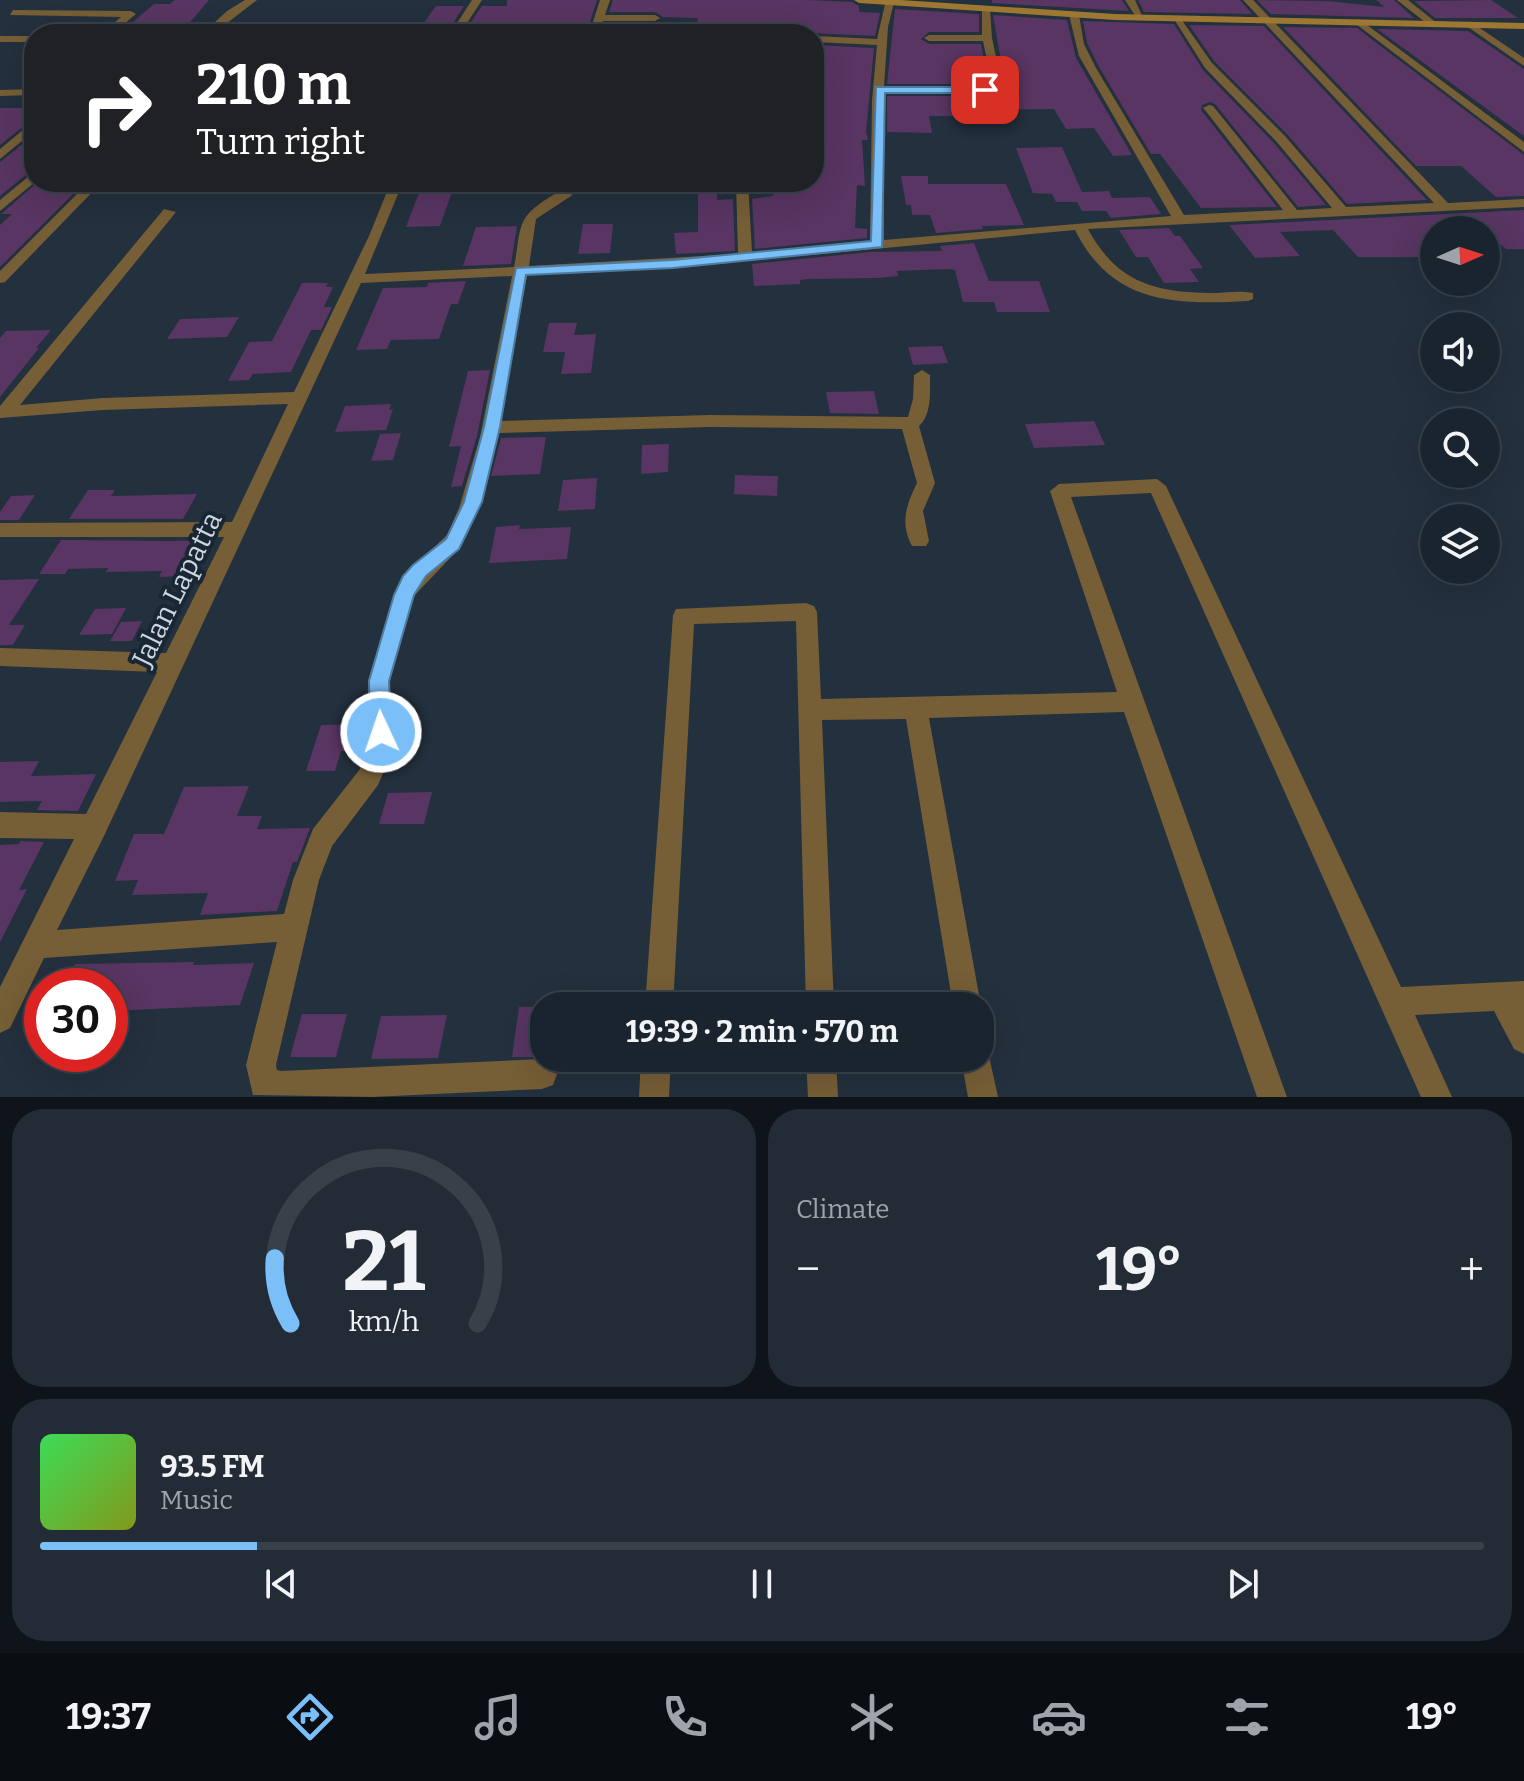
<!DOCTYPE html>
<html lang="en">
<head>
<meta charset="utf-8">
<style>
  :root { --surface:#1a242e; --page:#232c36; --text:#f1f3f6; --muted:#9fa4aa; --line:#38414a; --accent:#7abff8 }
  body { margin:0; font-family:Bitter,serif; background:var(--page); color:var(--text); height:100vh; display:flex; flex-direction:column; font-size:30px; white-space:nowrap }
  * { box-sizing:border-box; margin:0 }
  p { font-size:26px; color:var(--muted) }
  .icon { flex:none; width:44px; height:44px; fill:none; stroke:currentColor; stroke-width:2; stroke-linecap:round; stroke-linejoin:round }
  .map { position:relative; height:1097px; overflow:hidden }
  .details { display:flex; flex-direction:column; gap:12px; padding:12px; background:#0e1419; flex:1 }
  .details>* { flex:none }
  .guide { position:absolute; left:24px; top:24px; width:800px; height:168px; border-radius:32px; box-shadow:0 8px 32px #0002,0 0 0 2px var(--line); background:#202124; color:#fff; overflow:hidden }
  .needle { width:52px; rotate:87deg }
  .fabs { position:absolute; left:1420px; top:216px; display:grid; gap:16px }
  .fabs a { display:grid; place-items:center; width:80px; height:80px; border-radius:50%; background:var(--surface); box-shadow:0 8px 32px #0002,0 0 0 2px var(--line); font-size:40px }
  .speed { position:absolute; left:24px; top:968px; display:flex; gap:16px; font-size:40px; font-weight:700; text-align:center }
  .speed>* { display:grid; place-content:center; width:104px; height:104px; border-radius:50%; background:var(--surface); box-shadow:0 8px 32px #0002,0 0 0 2px var(--line); line-height:1 }
  .speed .limit { border:12px solid #d22; background:#fff; color:#111 }
  .pin { position:absolute; display:grid; place-items:center; width:68px; height:68px; color:#fff; margin:-34px; border-radius:16px; box-shadow:0 4px 12px #0006 }
  .me { position:absolute; width:88px; margin:-44px; rotate:357deg; stroke-linejoin:round; filter:drop-shadow(0 0 6px #0008) }
  .turn { display:flex; align-items:center; gap:28px; height:168px; padding:0 40px; font-size:36px }
  .turn .icon { width:104px; height:104px; stroke-width:2.5 }
  .turn b { display:block; font-size:56px; line-height:68px }
  .big { font-size:60px; font-weight:700; line-height:1.1 }
  .details .tile { flex:1; display:flex; flex-direction:column; justify-content:center; gap:12px; min-width:0; padding:0 28px; border-radius:32px; background:var(--page) }
  .details .dial { align-items:center; gap:0 }
  .dial svg { height:208px; overflow:visible; fill:none; stroke:var(--line); stroke-width:7; stroke-linecap:round; text-anchor:middle }
  .dial text { fill:var(--text); stroke:none }
  .song { display:flex; align-items:center; gap:24px }
  .cover { width:96px; height:96px; border-radius:12px; background:linear-gradient(135deg,hsl(130 70% 55%),hsl(70 70% 35%)) }
  .played { height:8px; border-radius:4px; background:linear-gradient(90deg,var(--accent) 15%,var(--line) 15%) }
  .keys { display:flex; justify-content:space-around; direction:ltr }
  .heat { display:flex; justify-content:space-between; align-items:center; font-size:44px; direction:ltr }
  .details .tiles { flex:1; display:grid; gap:12px; grid-template-columns:1fr 1fr }
  .tile:last-child { grid-column:span 2 }
  .trip { position:absolute; left:530px; top:992px; width:464px; height:80px; border-radius:32px; background:var(--surface); box-shadow:0 8px 32px #0002,0 0 0 2px var(--line); font-weight:700; line-height:80px; text-align:center }
  .tabs { display:flex; height:128px; justify-content:space-around; align-items:center; background:#0a0e12; color:var(--muted) }
  .tabs .icon { width:56px; height:56px }
  .tabs .active { color:var(--accent) }
  .tabs b { font-size:36px; color:var(--text) }
  .map>svg:first-child { display:block }
  .building { fill:#583562 }
  .lines { fill:none; stroke-linecap:round; stroke-linejoin:round }
  .minor { fill:#765e36; fill-rule:evenodd }
  .secondary { fill:#9e7833; fill-rule:evenodd }
  .route { fill:#7abff8; stroke:#4f7ca1; stroke-width:2 }
  .labels { text-anchor:middle; dominant-baseline:central; stroke-width:8; stroke-linejoin:round; paint-order:stroke }
  .street-label { font-size:28px; fill:#ced6df; stroke:#192633 }
</style>
</head>
<body>
<div class="map">
<svg width="1524" height="1097" viewBox="0 0 1524 1097">
  <rect width="100%" height="100%" fill="#23303d"/>
  <path class="building" d="M175,0H209L180,34H119L154,4H170Z
    M507,0H597L586,34L465,31L482,6H507Z
    M613,0H808L852,2L859,6V12L880,13L875,36L767,31L757,34H694L698,18L663,17L655,12H609Z
    M992,0H1122L1129,11L992,3Z
    M1138,0H1240L1252,14L1144,12Z
    M1257,0L1328,1L1384,7L1376,0H1394L1414,18L1271,14Z
    M1491,0L1518,18H1435L1414,1Z
    M436,6H464L448,31H418Z
    M895,9L979,14V32H929L921,39L929,44H981L988,81L992,84H887Z
    M993,15L1067,20L1076,58L1132,155L1113,156L1094,128L1066,129L1054,109L984,110L965,112L967,116H929L932,133L887,132V96H1011L1020,91L1012,84H1000L1004,79Z
    M1083,21L1174,24L1203,70L1274,143L1326,205L1298,207L1215,104L1210,102L1202,105L1201,110L1277,207L1201,208L1160,154H1151L1099,67L1087,43Z
    M1189,25L1264,26L1427,200L1347,204L1287,134L1214,61Z
    M1283,27L1357,28L1524,155V196L1496,197L1461,166H1416Z
    M1377,29L1468,31L1524,69V136Z
    M814,45L874,48L866,132L868,140H862L865,186L857,185L855,228L867,229V238L755,249L752,199L773,196V182H814Z
    M0,108H34V118L0,145Z
    M34,135V146L21,158H34V168L0,196V162Z
    M1062,147L1082,192L1109,191L1112,198L1150,197L1161,214L1111,218L1106,211H1082L1077,202H1056L1052,194L1033,193L1016,148Z
    M901,176H928V184H1006L1024,225L982,226L983,229L936,233L930,215H912L911,205H906Z
    M38,182H85L0,267V225L12,214H1Z
    M698,182H717V200L733,199L735,251L676,254L674,233L698,232Z
    M453,189L440,226L406,227L420,190Z
    M1524,210V249H1506L1500,244H1486V228L1434,230V257H1358L1333,230L1280,232L1300,256L1255,258L1229,225Z
    M583,224H613L610,253L578,254Z
    M517,226L511,264L463,266L476,227Z
    M1169,228L1175,236H1180L1203,268L1190,269L1199,282L1164,283L1148,257H1136L1119,230Z
    M974,243L989,281H1039L1050,312H997L994,302H963L955,270L948,269L897,271L898,276L877,278L808,279L800,280V284L754,286L752,264L870,252L942,251L940,246Z
    M466,281L458,304H451L439,339L391,340L387,349L356,350L383,288L427,287L428,283Z
    M302,283H328L326,287H333L324,307H332L321,330H311L291,372L253,374L249,380L228,381L249,342L272,341Z
    M239,317L227,337L167,339L180,319Z
    M549,323H577L574,335L596,334L591,373L561,374L565,352H543Z
    M51,330L36,348H39L0,397V338L6,331Z
    M942,346L948,363L913,365L908,347Z
    M490,370L477,436L462,486L451,487L461,446L449,447L468,371Z
    M874,391L879,414L830,413L826,392Z
    M391,404L389,410L393,409L386,430L335,432L345,406Z
    M1094,421L1105,445L1034,448L1025,424Z
    M401,433L393,460L371,461L380,434Z
    M546,437L540,474L491,476L501,438Z
    M669,444L668,472L641,474L642,445Z
    M735,475L778,476L777,496L734,494Z
    M597,478L595,509L558,511L563,480Z
    M88,490H115L111,496L197,494L183,519H69Z
    M35,495L19,520H0V512L11,496Z
    M520,525L519,529L571,527L567,559L489,563L496,527Z
    M61,540L171,541L209,540L190,576L159,577L162,571L106,572L108,568L68,569L65,574H39Z
    M39,579L9,625H25L13,645H0V580Z
    M126,608L112,634L79,635L95,609Z
    M142,621L132,641H110L121,622Z
    M364,724L360,751H341L335,771H306L321,725Z
    M39,761L31,776L96,774L78,811L37,810L42,801L0,802V762Z
    M249,786L237,816H262L257,829L310,828L297,862H293L277,911L200,915L208,893L132,895L138,880L115,881L134,834H164L184,787Z
    M432,792L424,824H379L388,793Z
    M20,841L44,842L19,890L27,889L0,942V845L19,844Z
    M194,962L193,965L254,963L240,1005L110,1011V986H65L75,964Z
    M519,1007H544V1057H512Z
    M302,1014H347L336,1057H290Z
    M447,1015L438,1058L371,1059L381,1016Z"/>
  <g class="lines">
    <path class="minor" d="M245,0H257L213,34H202L227,11Z
      M472,0H482L460,34H450Z
      M600,0H610L605,15H655L660,18L655,21H603L599,34H589Z
      M886,0L894,2L888,27L884,87H1011L1017,90L1011,93H884V240L1171,216L1079,56L1069,15L1074,12L1079,15L1084,44L1096,68L1184,215L1283,210L1205,110L1203,108L1209,105L1213,106L1297,210L1332,208L1276,141L1205,68L1174,19L1179,16L1212,63L1285,136L1346,207L1434,203L1243,0H1253L1448,203L1524,199V207L1088,229C1116,281 1152,292 1209,293C1223,293 1239,290 1253,293V299L1248,301C1173,305 1112,304 1075,230L673,268L527,275L501,421L710,415L908,417L913,399L914,375L922,370L930,375C930,392 932,414 919,426L935,483L923,511L929,541L926,546H912C900,523 906,505 917,483L902,429L710,427L499,433L486,485L469,531L454,554L414,596L390,681L391,755L378,785L332,846L319,880L276,1065L277,1070L281,1071L542,1059L553,1063L557,1074L553,1085L542,1089L372,1097L253,1095L246,1065L277,942L44,958L10,1028L0,1033V987L74,839L0,838V812L86,814L157,672L0,666V648L166,653L224,537H0V523L232,522L288,404L103,410L0,418V406L164,209L176,212L20,405L103,398L294,392L369,236L391,182H403L365,274L514,267C522,225 515,217 555,194C567,187 568,182 582,182L571,196L536,219L529,266L738,254L736,182H748L752,252L870,241L872,100L877,45L814,42V36L877,39ZM512,276L480,437L459,508L447,535L409,571L394,595L368,681L367,755L360,769L313,829L293,880L284,914L57,930L104,836L361,283Z
      M1125,0H1135L1144,20H1138Z
      M1397,0H1408L1438,24L1430,26Z
      M982,7L990,9L992,38L1001,80L996,83L991,80L983,41H929L924,38L929,35H982Z
      M13,10L131,11L136,14L112,34H101L121,17L10,15Z
      M1359,19L1524,142V152L1356,24Z
      M1471,22L1524,58V66L1468,27Z
      M0,36H34V42H0Z
      M34,89V95L0,96V90Z
      M34,121V131L0,159V149Z
      M34,172L35,182L0,211V200Z
      M89,182H102L5,282L0,283V271Z
      M1157,479L1166,486L1401,987L1524,981V1054L1514,1049L1494,1011L1415,1015L1452,1097H1421L1151,493L1071,497L1287,1097H1257L1124,712L929,718L981,1006L980,1009V1006H953L906,719L822,720L834,1006H806L796,621L694,624L673,1006H645L673,615L676,609L806,603L814,606L817,612L821,699L1117,692L1050,491L1059,484Z
      M980,1045L987,1047L998,1097H968L961,1058H980Z
      M641,1058H671L669,1097H639Z
      M806,1058H836L838,1097H808Z"/>
    <path class="secondary" d="M854,0H901L1115,14L1524,23V29L1115,20L859,3Z"/>
  </g>
  <path class="route" d="M876,87H985L990,90L985,93H885L882,247L673,268L526,275L500,427L482,502L459,549L426,576L414,595L389,681L392,732L389,739L381,742L373,739L370,732L369,681L394,595L403,576L413,565L446,539L464,502L484,427L516,268L673,260L871,241Z"/>
  <g class="labels">
    <g class="street-label">
      <text transform="translate(177 589) rotate(-64)">Jalan Lapatta</text>
    </g>
  </g>
</svg>
<div class="fabs">
<a><svg class="needle" viewBox="-14 -14 28 28"><path d="M0-13l5 13h-10z" fill="#e53935"/><path d="M0 13l5-13h-10z" fill="#9fa4aa"/></svg></a>
<a><svg class="icon" aria-label="sound" viewBox="0 0 24 24"><path d="M4 9h4l5-4v14l-5-4H4zM17 9q2 3 0 6"/></svg></a>
<a><svg class="icon" aria-label="search" viewBox="0 0 24 24"><circle cx="10" cy="10" r="6"/><path d="M15 15l6 6"/></svg></a>
<a><svg class="icon" aria-label="layers" viewBox="0 0 24 24"><path d="M12 4l9 5-9 5-9-5zM3 14l9 5 9-5"/></svg></a>
</div>
<div class="speed"><div class="limit">30</div></div>
<div class="pin" style="left:985px;top:90px;background:#d93025"><svg class="icon" aria-label="arrive" viewBox="0 0 24 24"><path d="M6 21V4h12l-3 4 3 4H6"/></svg></div>
<svg class="me" style="left:381px;top:732px" viewBox="-20 -20 40 40"><circle r="17" fill="#7abff8" stroke="#fff" stroke-width="3"/><path d="M0-11L8 9 0 5-8 9z" fill="#fff"/></svg>
<div class="trip">19:39 · 2 min · 570 m</div>
<div class="guide">
<div class="turn"><svg class="icon" aria-label="right" viewBox="0 0 24 24"><path d="M7 20v-9h11M14 6l5 5-5 5"/></svg><div><b>210 m</b>Turn right</div></div>
</div>
</div>
<section class="details">
<div class="tiles">
<div class="tile dial"><svg viewBox="0 0 100 80">
<path d="M14 69A42 42 0 1 1 86 69"/>
<path d="M14 69A42 42 0 0 1 8 44" stroke="#7abff8"/>
<text x="50" y="56" font-size="32" font-weight="700">21</text>
<text x="50" y="72" font-size="11">km/h</text>
</svg></div>
<div class="tile"><p>Climate</p>
<div class="heat"><a>−</a><b class="big">19°</b><a>+</a></div>
</div>
<div class="tile">
<div class="song"><i class="cover"></i><div><b>93.5 FM</b><p>Music</p></div></div>
<div class="played"></div>
<div class="keys"><svg class="icon" aria-label="previous" viewBox="0 0 24 24"><path d="M18 5L8 12l10 7zM5 5v14"/></svg><svg class="icon" aria-label="pause" viewBox="0 0 24 24"><path d="M8 5v14M16 5v14"/></svg><svg class="icon" aria-label="next" viewBox="0 0 24 24"><path d="M6 5l10 7-10 7zM19 5v14"/></svg></div>
</div>
</div>
</section>
<nav class="tabs">
<b>19:37</b>
<svg class="icon active" aria-label="directions" viewBox="0 0 24 24"><path d="M12 3l9 9-9 9-9-9zM9 14v-3h6M13 9l2 2-2 2"/></svg>
<svg class="icon" aria-label="music" viewBox="0 0 24 24"><path d="M9 18V5l10-2v13"/><circle cx="6" cy="18" r="3"/><circle cx="16" cy="16" r="3"/></svg>
<svg class="icon" aria-label="phone" viewBox="0 0 24 24"><path d="M5 4h4l2 5-3 2q2 4 5 5l2-3 5 2v4C11 20 4 13 5 4z"/></svg>
<svg class="icon" aria-label="climate" viewBox="0 0 24 24"><path d="M12 3v18M4 7l16 10M4 17L20 7"/></svg>
<svg class="icon" aria-label="car" viewBox="0 0 24 24"><path d="M5 17H2v-5l4-1 3-4h7l3 4 3 1v5h-3M9 17h6M6 11h13"/><circle cx="7" cy="17" r="2"/><circle cx="17" cy="17" r="2"/></svg>
<svg class="icon" aria-label="filters" viewBox="0 0 24 24"><path d="M4 7h16M4 17h16"/><circle cx="9" cy="7" r="2"/><circle cx="15" cy="17" r="2"/></svg>
<b>19°</b>
</nav>
</body>
</html>
